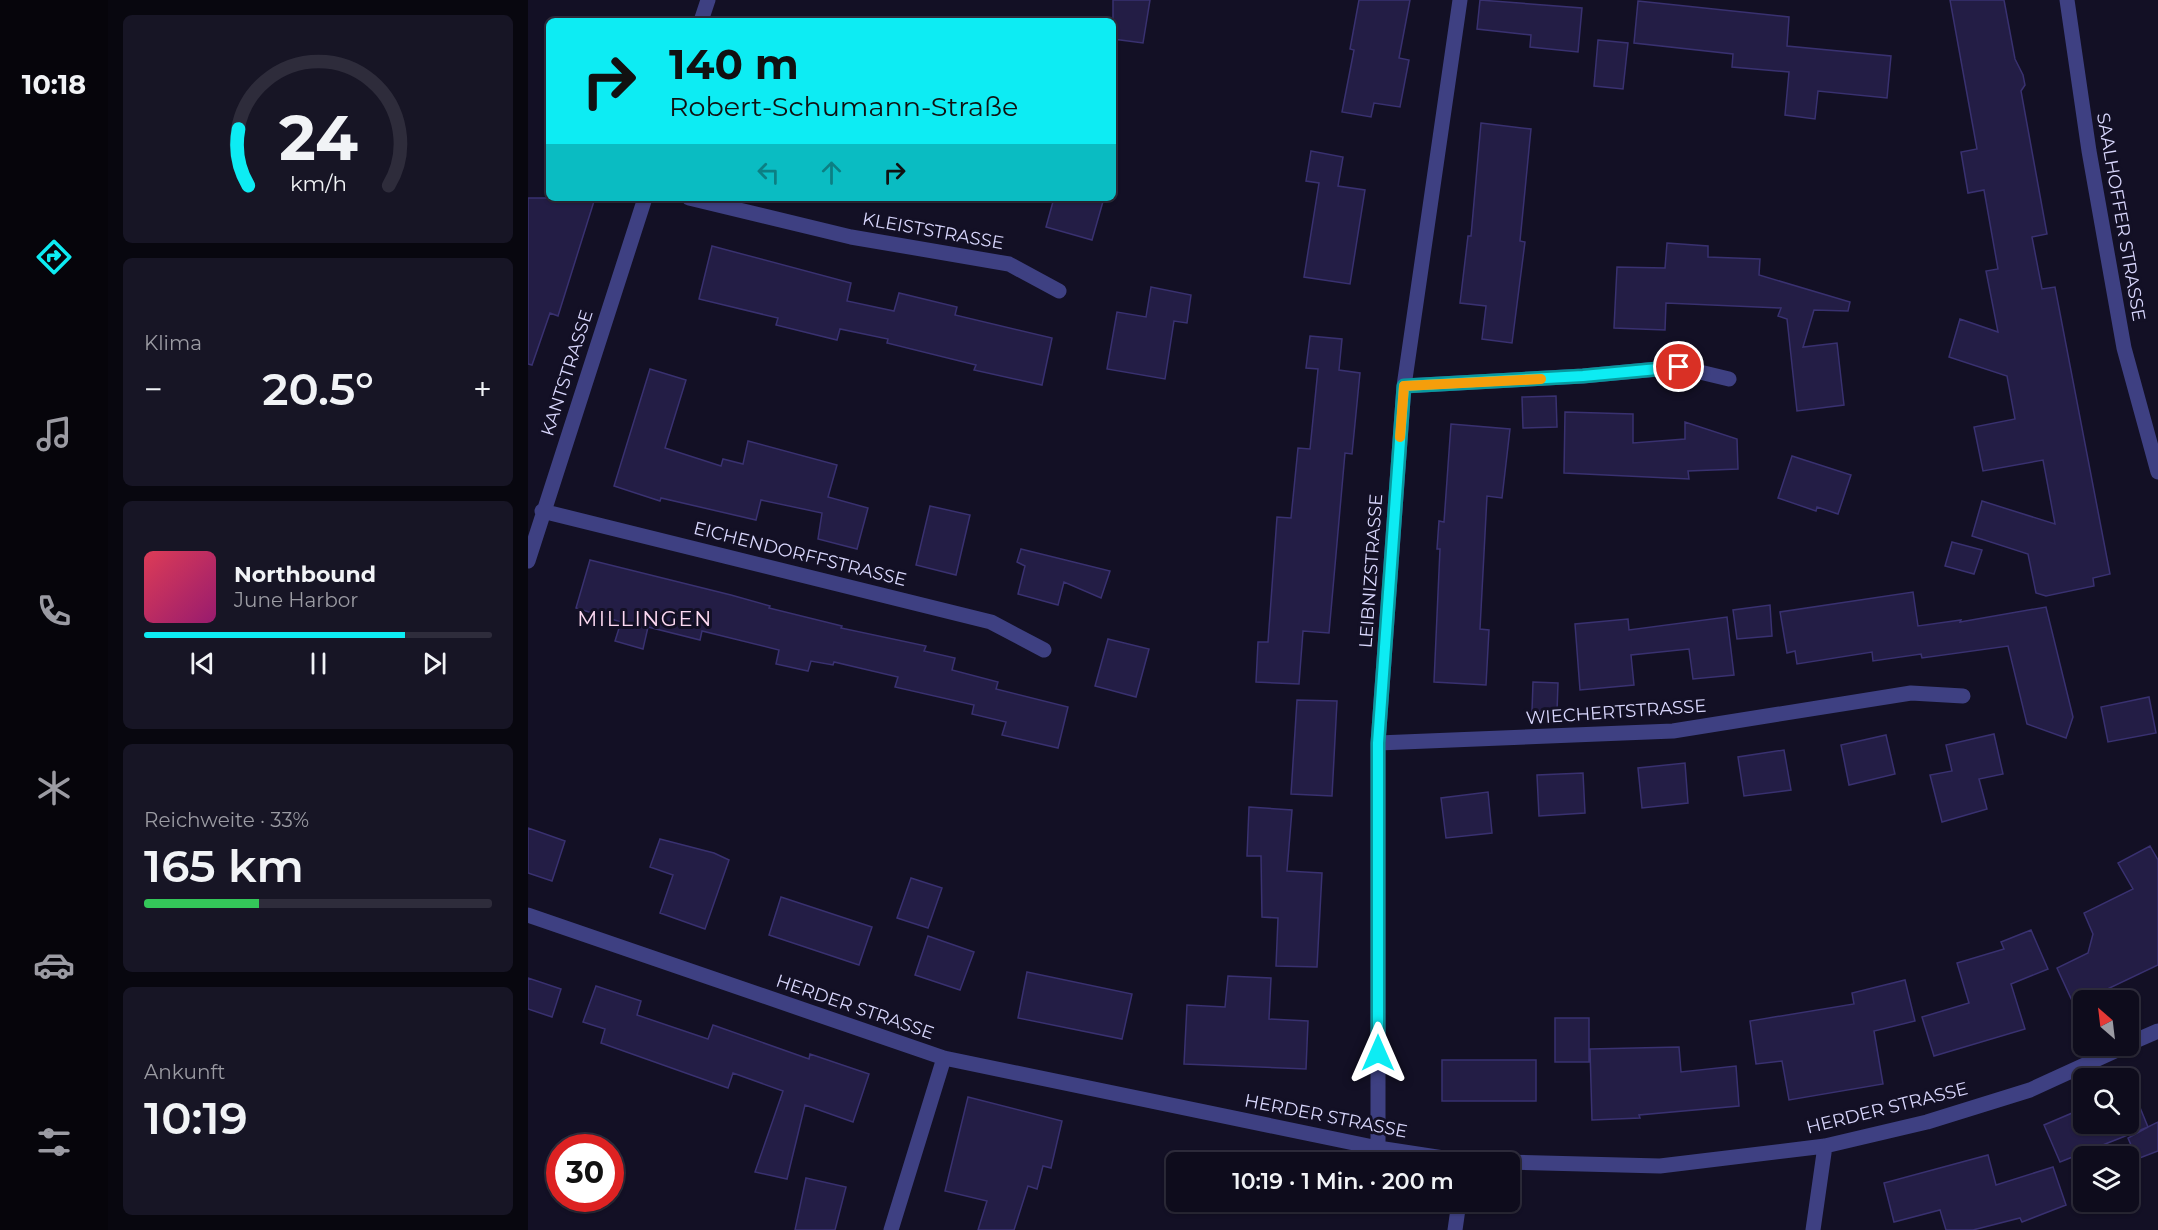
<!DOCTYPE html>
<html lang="de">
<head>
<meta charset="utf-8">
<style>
  :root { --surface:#0e0c1c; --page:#171525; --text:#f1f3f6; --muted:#9b9ba3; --line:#2e2c3b; --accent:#0decf3 }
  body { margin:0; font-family:Montserrat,sans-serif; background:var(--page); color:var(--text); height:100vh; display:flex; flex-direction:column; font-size:22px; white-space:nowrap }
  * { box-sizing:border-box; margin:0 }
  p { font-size:20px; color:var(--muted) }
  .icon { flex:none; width:33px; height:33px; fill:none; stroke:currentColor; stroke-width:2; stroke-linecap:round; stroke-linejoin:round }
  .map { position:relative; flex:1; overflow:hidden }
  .details { display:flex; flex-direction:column; gap:15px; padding:15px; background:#08070f; width:420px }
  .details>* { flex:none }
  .banner { position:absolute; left:18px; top:18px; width:570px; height:183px; border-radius:9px; box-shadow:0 2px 4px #0004,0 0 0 2px var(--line); background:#0decf3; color:#111; overflow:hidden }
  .needle { width:39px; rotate:332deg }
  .tools { position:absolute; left:1545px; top:990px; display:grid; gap:12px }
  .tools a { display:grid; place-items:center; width:66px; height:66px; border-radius:9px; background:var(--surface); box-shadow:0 2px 4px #0004,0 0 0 2px var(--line); font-size:30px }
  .speed { position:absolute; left:18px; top:1134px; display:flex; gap:12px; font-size:30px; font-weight:700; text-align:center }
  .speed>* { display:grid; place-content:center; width:78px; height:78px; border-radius:50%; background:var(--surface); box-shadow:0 2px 4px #0004,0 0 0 2px var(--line); line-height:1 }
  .speed .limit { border:9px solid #d22; background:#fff; color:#111 }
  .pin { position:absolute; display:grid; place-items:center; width:51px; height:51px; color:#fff; margin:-26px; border:3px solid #fff; border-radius:50%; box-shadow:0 2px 6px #0007 }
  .me { position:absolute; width:66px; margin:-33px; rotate:0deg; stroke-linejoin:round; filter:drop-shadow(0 0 4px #0008) }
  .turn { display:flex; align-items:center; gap:21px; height:126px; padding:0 24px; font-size:27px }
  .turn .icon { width:78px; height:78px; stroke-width:2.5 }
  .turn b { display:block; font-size:42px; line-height:51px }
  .lanes { display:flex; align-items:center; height:57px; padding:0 24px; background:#0003; justify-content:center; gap:30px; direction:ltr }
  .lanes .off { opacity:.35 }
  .big { font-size:45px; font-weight:600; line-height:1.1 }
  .details .card { flex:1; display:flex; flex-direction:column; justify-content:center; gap:9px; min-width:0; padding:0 21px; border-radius:9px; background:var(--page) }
  .details .dial { align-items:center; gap:0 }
  .dial svg { height:156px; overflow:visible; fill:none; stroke:var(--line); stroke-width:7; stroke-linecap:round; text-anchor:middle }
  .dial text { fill:var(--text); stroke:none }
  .song { display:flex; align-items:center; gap:18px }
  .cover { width:72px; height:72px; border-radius:9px; background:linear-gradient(135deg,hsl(350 70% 55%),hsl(320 70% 35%)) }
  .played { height:6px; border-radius:3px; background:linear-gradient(90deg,var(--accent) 75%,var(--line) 75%) }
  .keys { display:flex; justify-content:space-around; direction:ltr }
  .heat { display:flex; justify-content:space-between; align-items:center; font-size:33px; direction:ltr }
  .charge { height:9px; border-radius:4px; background:linear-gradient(90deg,#34c759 33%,var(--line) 0) }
  .trip { position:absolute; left:638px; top:1152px; width:354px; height:60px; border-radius:9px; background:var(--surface); box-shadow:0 2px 4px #0004,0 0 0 2px var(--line); font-weight:600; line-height:60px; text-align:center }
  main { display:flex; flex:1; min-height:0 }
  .dock { display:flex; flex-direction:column; width:108px; justify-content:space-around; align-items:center; background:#06050b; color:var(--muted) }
  .dock .icon { width:42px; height:42px }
  .dock .current { color:var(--accent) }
  .dock b { font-size:27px; color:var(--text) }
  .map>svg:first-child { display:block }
  .building { fill:#231d45; stroke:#393170; stroke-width:1.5 }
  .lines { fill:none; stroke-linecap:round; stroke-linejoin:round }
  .minor { stroke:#3e4082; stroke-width:15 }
  .tertiary { stroke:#3e4082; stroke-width:15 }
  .route-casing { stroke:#08999e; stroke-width:15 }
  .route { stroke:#0decf3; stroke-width:10 }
  .slow { stroke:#f59e0b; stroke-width:10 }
  .labels { text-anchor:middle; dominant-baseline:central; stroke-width:6; stroke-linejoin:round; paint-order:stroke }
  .street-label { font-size:18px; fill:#d9d7fd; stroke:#131025 }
  .quarter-label { font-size:21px; letter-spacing:1.5px; fill:#fdd9f2; stroke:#131025 }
</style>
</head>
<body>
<main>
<nav class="dock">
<b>10:18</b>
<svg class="icon current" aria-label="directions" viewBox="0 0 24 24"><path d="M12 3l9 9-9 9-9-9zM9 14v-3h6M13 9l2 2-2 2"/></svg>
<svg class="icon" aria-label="music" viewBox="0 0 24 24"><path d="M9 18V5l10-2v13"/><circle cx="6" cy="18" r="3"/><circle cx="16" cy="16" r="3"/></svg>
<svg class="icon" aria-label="phone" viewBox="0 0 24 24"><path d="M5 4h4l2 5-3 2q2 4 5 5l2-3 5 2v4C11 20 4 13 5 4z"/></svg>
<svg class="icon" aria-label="climate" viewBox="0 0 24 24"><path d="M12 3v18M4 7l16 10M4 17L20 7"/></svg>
<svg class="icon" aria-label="car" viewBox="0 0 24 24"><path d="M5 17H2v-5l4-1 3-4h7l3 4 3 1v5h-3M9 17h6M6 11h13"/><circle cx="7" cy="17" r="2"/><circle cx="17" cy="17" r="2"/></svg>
<svg class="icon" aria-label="filters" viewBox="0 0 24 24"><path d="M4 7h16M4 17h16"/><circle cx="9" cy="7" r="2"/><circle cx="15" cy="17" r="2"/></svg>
</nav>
<section class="details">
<div class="card dial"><svg viewBox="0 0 100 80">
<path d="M14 69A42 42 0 1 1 86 69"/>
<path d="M14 69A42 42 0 0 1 9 40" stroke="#0decf3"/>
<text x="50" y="56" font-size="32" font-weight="700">24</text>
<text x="50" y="72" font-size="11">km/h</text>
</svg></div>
<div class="card"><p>Klima</p>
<div class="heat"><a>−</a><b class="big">20.5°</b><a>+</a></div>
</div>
<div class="card">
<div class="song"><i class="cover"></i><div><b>Northbound</b><p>June Harbor</p></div></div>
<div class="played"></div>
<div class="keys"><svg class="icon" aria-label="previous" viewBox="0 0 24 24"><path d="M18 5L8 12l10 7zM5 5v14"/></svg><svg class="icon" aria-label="pause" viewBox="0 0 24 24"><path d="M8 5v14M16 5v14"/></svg><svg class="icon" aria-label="next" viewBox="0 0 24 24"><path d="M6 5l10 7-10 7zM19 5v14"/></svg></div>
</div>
<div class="card"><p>Reichweite · 33%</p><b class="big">165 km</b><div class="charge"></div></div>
<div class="card"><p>Ankunft</p><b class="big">10:19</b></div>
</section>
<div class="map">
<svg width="1630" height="1230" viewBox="0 0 1630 1230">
  <rect width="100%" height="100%" fill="#131025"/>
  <path class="building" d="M585,0H622L615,43L585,39Z
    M831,0H882L871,58L881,60L872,107L846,103L843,117L814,112L826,50L822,49Z
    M952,0L1054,8L1050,52L1002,47L1003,35L949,29Z
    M1422,0H1476L1487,59L1495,75L1497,85L1493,91L1519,234L1504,237L1514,289L1527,287L1582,574L1565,578L1566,586L1518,596L1508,593L1500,554L1444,536L1454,501L1527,524L1515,460L1455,471L1446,427L1487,419L1479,376L1421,357L1432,319L1470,332L1458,271L1470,269L1456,190L1440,193L1433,152L1449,149Z
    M1110,1L1261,17L1259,46L1363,56L1359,98L1290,91L1287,119L1257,115L1261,72L1204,67L1205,54L1106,43Z
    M1070,40L1100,43L1095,89L1066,86Z
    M953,123L1003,129L992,241L997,242L984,343L954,339L958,306L932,303L940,236H943Z
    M783,151L815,157L810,186L837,190L822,284L776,277L791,183L778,181Z
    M0,198H67L30,316L22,313L4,365L0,364Z
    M526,198H576L564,240L518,227Z
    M1139,243L1180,246V257L1232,259L1231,275L1322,302L1320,311L1286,310L1275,347L1309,343L1316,405L1269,411L1259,319L1250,316L1253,308L1138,303L1137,330L1086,328L1089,267L1137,268Z
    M184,246L323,283L319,301L366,311L371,293L429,307L427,315L524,338L514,385L446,370L448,365L359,343L360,339L312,329L309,340L248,325L250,318L171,299Z
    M623,287L663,295L659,323L646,321L637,379L579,369L589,312L618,317Z
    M782,336L814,339L811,370L832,373L824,454L817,453L801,633L775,631L771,684L728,682L730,642H740L749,517L763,518L770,448L782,449L790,369L778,368Z
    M122,369L158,380L137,448L193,466L195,459L215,464L220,441L309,465L300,497L340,508L329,549L290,539L294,513L233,500L228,520L133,498L132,501L86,486Z
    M1028,396L1029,427L995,428L994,397Z
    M1037,412L1105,414V443L1157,439V422L1209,439L1210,469L1160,471L1161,479L1036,473Z
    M923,424L982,429L974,498L959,496L952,629L961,630L958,685L906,682L912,549H909L911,521L916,522Z
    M1264,456L1323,475L1310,514L1289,507L1288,511L1250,498Z
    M402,506L442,515L428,575L388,565Z
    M1424,542L1454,550L1446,574L1417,566Z
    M493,549L582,571L573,598L536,582L530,605L490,594L497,566L489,562Z
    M62,560L203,595L242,606L241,608L314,626L313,628L398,646L396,651L427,658L424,670L470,682L468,689L540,707L530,748L474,735L478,722L444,714L446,705L367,687L370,677L306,662L305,665L283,661L280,671L248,664L251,650L174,631L172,640L120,627L115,649L87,641L93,622L48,608Z
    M1385,592L1390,626L1433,620L1432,622L1518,607L1545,717L1538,738L1499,724L1480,646L1394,658L1393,654L1345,661L1344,652L1269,664L1267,651L1259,653L1252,612Z
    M1242,605L1244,636L1209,639L1205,610Z
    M1199,617L1206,675L1165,679L1161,649L1103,655L1106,685L1052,690L1047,624L1100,619L1101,630Z
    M580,639L621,649L608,697L567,686Z
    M1005,682L1030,683L1029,712L1004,711Z
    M1621,697L1628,733L1580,742L1573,707Z
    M769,700L809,701L804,796L763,794Z
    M1466,734L1475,774L1451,779L1459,809L1414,822L1402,775L1424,771L1418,745Z
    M1358,735L1367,774L1321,785L1313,745Z
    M1256,750L1263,790L1216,796L1210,757Z
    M1157,763L1160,803L1114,808L1110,768Z
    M1055,773L1057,813L1011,816L1009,775Z
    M960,792L964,833L918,838L913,798Z
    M721,807L764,810L759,871L794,873L789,967L748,966L750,918L734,917L733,856H719Z
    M0,828L37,841L24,881L0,873Z
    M132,839L186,853L201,860L177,929L132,913L145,875L122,867Z
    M1622,846L1630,860V965L1546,1005L1529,968L1560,953L1565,934L1556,913L1605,889L1590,863Z
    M383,878L414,888L400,928L369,918Z
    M253,897L344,927L331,965L241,935Z
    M1503,930L1520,969L1483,984L1497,1029L1406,1056L1394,1017L1441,1003L1429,963L1476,949L1473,942Z
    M400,936L446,952L432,990L387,975Z
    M499,972L604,994L594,1039L490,1018Z
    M700,976L743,978L741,1019L780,1021L778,1069L656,1064L659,1005L697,1007Z
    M0,978L33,989L24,1017L0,1009Z
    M1377,980L1387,1021L1346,1031L1355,1084L1261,1100L1254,1061L1228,1064L1222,1021L1326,1004L1324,993Z
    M68,986L113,1001L109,1015L180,1039L185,1025L281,1059L282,1054L341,1074L325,1122L277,1105L259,1179L227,1172L255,1091L205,1073L200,1088L73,1043L77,1029L55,1022Z
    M1027,1018H1061V1062H1027Z
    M1151,1047L1153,1072L1208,1066L1211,1106L1111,1115L1112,1118L1064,1120L1062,1049Z
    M914,1060H1008V1101H914Z
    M1604,1088L1620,1127L1630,1122V1151L1609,1159L1600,1138L1620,1127L1532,1162L1516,1125L1556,1108V1124H1600V1089Z
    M440,1097L534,1121L523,1168L515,1166L509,1189L500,1186L486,1230H450L459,1201L417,1191Z
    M1460,1155L1468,1185L1525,1167L1538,1205L1494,1222L1492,1218L1445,1230H1418L1412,1210L1366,1222L1356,1183Z
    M278,1178L318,1187L307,1230H267Z"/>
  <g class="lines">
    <path class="minor" d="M173,21L180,0
      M161,198L323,237L481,264L531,291
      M876,386L1055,376L1151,367L1201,379
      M14,511L463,622L516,650
      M0,561L117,198
      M850,743L1145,731L1383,693L1435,696
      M0,915L416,1058L850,1148L935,1161L1132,1166L1297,1146L1399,1122L1502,1090L1598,1046
      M1600,1044L1630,1031
      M850,1148V743L876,386L932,0
      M363,1230L416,1058
      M927,1230L931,1202
      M1285,1230L1297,1146"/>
    <path class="tertiary" d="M1539,0L1561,151L1596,348L1630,472"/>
  </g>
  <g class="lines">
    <g class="route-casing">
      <path id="route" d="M850,1053V743L876,386L1055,376L1151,367"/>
    </g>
    <use href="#route" class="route"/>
    <path class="slow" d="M872,437L876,386L1013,379"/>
  </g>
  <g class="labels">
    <g class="street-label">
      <text transform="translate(1593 217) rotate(80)">SAALHOFFER STRASSE</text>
      <text transform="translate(405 231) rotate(10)">KLEISTSTRASSE</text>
      <text transform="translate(39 373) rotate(-72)">KANTSTRASSE</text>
      <text transform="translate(272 554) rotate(14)">EICHENDORFFSTRASSE</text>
      <text transform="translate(843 571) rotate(-86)">LEIBNIZSTRASSE</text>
      <text transform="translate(1088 712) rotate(-4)">WIECHERTSTRASSE</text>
      <text transform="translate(327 1007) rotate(19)">HERDER STRASSE</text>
      <text transform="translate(1359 1108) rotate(-14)">HERDER STRASSE</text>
      <text transform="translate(798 1116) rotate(11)">HERDER STRASSE</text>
    </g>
    <g class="quarter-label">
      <text x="117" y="618">MILLINGEN</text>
    </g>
  </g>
</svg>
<div class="tools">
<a><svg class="needle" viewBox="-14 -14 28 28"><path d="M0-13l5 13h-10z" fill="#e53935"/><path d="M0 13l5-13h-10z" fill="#9b9ba3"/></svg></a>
<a><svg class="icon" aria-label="search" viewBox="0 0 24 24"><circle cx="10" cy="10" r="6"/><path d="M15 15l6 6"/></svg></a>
<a><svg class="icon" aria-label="layers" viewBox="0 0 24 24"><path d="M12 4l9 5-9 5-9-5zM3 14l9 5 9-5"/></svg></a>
</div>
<div class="speed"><div class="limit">30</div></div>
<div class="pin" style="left:1151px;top:367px;background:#d93025"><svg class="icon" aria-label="arrive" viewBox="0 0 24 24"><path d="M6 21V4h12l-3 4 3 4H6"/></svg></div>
<svg class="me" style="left:850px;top:1053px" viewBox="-20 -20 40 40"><path d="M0-17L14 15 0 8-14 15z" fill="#0decf3" stroke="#fff" stroke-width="4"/></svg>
<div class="trip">10:19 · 1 Min. · 200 m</div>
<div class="banner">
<div class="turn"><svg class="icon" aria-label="right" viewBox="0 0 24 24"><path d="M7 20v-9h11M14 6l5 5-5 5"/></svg><div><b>140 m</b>Robert-Schumann-Straße</div></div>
<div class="lanes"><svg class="icon off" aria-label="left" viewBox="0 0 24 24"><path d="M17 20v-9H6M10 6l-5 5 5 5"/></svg><svg class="icon off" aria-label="ahead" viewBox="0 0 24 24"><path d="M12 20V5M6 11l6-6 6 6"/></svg><svg class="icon" aria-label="right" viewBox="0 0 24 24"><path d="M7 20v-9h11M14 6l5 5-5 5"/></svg></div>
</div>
</div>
</main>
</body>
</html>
